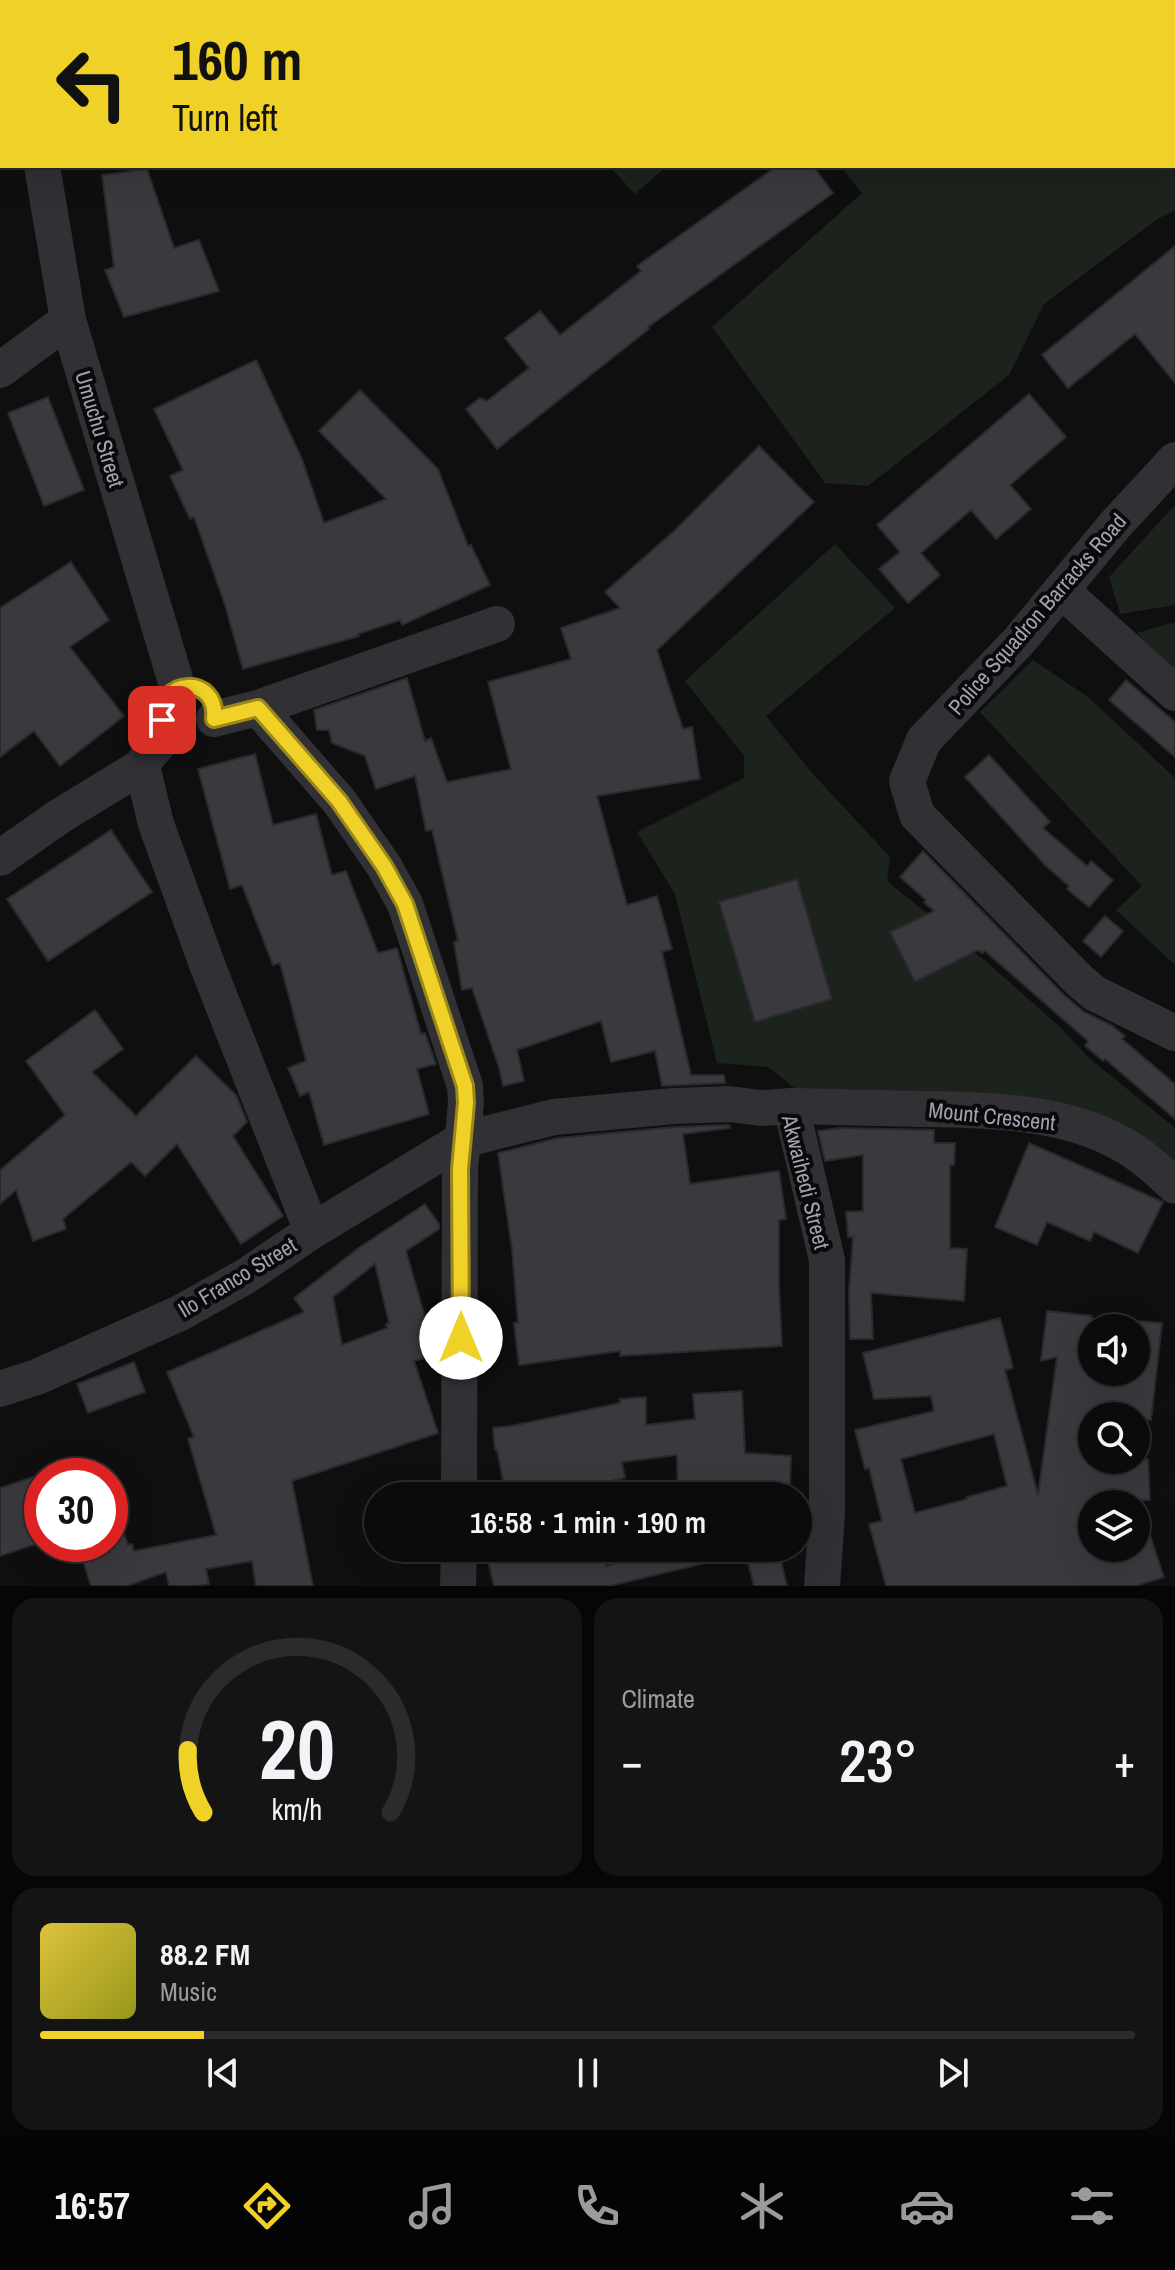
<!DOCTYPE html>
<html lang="en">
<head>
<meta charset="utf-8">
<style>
  :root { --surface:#0b0b0c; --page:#141415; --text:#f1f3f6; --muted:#9a9b9d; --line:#2b2b2d; --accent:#f0d128 }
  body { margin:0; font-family:"Archivo Narrow",sans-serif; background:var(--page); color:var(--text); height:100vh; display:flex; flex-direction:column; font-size:30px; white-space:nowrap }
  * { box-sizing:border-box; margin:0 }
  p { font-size:26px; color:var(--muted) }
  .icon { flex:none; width:44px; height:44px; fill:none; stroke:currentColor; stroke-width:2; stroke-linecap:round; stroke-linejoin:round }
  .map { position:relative; height:1586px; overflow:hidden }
  .side { display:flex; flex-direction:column; gap:12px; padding:12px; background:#060607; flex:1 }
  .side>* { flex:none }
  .guide { position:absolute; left:0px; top:0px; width:1176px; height:168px; box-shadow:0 8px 32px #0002,0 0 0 2px var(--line); background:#f0d128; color:#111; overflow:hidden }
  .buttons { position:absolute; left:1078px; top:1314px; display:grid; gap:16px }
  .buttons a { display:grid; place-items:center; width:72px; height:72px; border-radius:50%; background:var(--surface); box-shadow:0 8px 32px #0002,0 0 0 2px var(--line); font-size:40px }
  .speed { position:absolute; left:24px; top:1458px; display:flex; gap:16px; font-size:40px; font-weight:700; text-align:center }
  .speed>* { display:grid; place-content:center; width:104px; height:104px; border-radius:50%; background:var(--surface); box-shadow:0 8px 32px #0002,0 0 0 2px var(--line); line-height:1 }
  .speed .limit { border:12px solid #d22; background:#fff; color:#111 }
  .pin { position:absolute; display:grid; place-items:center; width:68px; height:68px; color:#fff; margin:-34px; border-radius:16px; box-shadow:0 4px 12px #0006 }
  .me { position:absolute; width:88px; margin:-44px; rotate:0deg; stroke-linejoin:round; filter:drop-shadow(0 0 6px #0008) }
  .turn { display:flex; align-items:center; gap:28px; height:168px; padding:0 40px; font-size:36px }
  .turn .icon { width:104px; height:104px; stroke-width:2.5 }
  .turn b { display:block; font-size:56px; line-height:68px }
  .big { font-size:60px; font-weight:600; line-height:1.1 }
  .side .card { flex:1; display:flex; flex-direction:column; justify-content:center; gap:12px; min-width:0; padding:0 28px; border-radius:24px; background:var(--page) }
  .side .dial { align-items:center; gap:0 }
  .dial svg { height:208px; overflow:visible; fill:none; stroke:var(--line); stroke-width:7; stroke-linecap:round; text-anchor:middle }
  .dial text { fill:var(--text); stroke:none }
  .song { display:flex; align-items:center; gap:24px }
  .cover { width:96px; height:96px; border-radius:12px; background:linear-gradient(135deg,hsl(50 70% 55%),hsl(60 70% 35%)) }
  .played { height:8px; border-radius:4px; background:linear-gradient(90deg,var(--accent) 15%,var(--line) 15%) }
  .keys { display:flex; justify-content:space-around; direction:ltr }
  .heat { display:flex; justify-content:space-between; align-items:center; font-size:44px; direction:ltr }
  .side .tiles { flex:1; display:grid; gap:12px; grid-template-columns:1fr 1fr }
  .card:last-child { grid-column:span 2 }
  .trip { position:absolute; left:364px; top:1482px; width:448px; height:80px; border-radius:40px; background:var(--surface); box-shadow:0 8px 32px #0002,0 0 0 2px var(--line); font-weight:600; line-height:80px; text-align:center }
  .dock { display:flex; height:128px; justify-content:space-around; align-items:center; background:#040405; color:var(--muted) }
  .dock .icon { width:56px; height:56px }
  .dock .on { color:var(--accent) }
  .dock b { font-size:36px; color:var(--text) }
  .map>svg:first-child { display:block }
  .green { fill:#1c231d }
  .building { fill:#3a393e; stroke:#2a292d; stroke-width:2; fill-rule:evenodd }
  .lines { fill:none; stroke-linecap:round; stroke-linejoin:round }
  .minor { stroke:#303035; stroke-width:36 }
  .route-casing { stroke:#9c881a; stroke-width:20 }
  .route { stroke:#f0d128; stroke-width:14 }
  .labels { text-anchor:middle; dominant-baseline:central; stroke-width:8; stroke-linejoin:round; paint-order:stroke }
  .street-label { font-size:22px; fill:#a0a2b1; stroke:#0a0a0b }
</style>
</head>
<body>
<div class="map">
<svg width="1175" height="1586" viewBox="0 0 1175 1586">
  <rect width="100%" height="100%" fill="#0f0f10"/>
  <path class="green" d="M1174,37L1175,210L1156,220L1044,304L1009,375L868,486L825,483L712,327L862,193L840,166H1174Z
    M609,166H667L635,194Z
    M1175,505V605L1120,614L1109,577Z
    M835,544L895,608L766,716L812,773L890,857L887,881L989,964L1060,1027L1089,1058L1175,1128V1183L1155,1156L797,1090L768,1067L717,1063L675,894L637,832L744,778V756L685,681Z
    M1175,622V674L1137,633Z
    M1033,660L1088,697L1175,778V965L1116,910L1142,886L980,712Z"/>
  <path class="building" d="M777,166H813L833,193L648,327L649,329L497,449L466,409L480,398L487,401L529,368L505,338L540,311L560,335L641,271L637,266Z
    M147,169L174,248L199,240L219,291L124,317L105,270L114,267L102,175Z
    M1175,246V383L1135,334L1068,388L1042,355Z
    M256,360L302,459L324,523L386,499L319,431L360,390L438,469L468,546L471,545L490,585L402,625L400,620L358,634L359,636L243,669L225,605L194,517L190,519L170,476L183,470L154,409Z
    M1029,394L1066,437L1010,485L1031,509L996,539L971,510L921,553L940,575L908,603L879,569L900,552L877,525Z
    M48,397L84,490L44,506L8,413Z
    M759,446L814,502L657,650L683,729L692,727L700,779L597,796L627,905L657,896L672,949L662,952L691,1075H724L725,1083L662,1086L655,1051L611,1062L601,1021L517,1050L524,1081L503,1086L499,1068L472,988L462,990L454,942L458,941L432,830L426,831L415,776L376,789L365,756L332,743L329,730H317L314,710L407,678L425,741L431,738L447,782L511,769L488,682L571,659L561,628L620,608L605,592L674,531Z
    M71,562L109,620L70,647L124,716L60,766L34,731L0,757V608Z
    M1126,680L1175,722V757L1109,700Z
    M255,754L273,825L316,814L332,875L346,871L378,953L397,948L421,1034L425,1033L436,1064L417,1069L429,1114L324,1145L309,1092L300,1096L288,1068L306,1061L280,963L273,965L242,885L230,889L198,769Z
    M989,755L1050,822L1043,828L1087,866L1091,861L1113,880L1089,907L1067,889L1069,886L1045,865L965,777Z
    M111,830L152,892L48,961L7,899Z
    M923,851L1065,996L1084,1012L1111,1025L1125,1036L1122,1039L1175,1084V1119L1105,1059L1103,1061L1085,1046L1088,1041L985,951L982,953L978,950L915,982L890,932L934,911L924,902L926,900L900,877Z
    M797,879L832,999L755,1022L719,902Z
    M1105,916L1123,931L1101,957L1083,941Z
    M95,1010L123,1049L92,1072L136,1116L196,1056L236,1095L247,1122L233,1136L283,1216L241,1244L177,1144L145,1176L131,1162L63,1219L66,1229L33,1241L16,1190L0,1204V1170L65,1115L26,1061Z
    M729,1125L730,1128L683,1134L690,1184L779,1171L786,1219L779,1220V1286L782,1346L620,1356V1351L519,1365L514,1323H518L512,1249L498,1153L558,1138L675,1127Z
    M839,1128L934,1130V1143H955L954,1165H950V1248L967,1249L964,1301L871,1293L873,1339H850L849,1292L853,1237H848L846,1212L863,1211V1155L825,1161L818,1131Z
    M1029,1143L1163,1202L1138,1253L1094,1232L1090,1241L1047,1222L1037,1245L995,1227Z
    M425,1204L439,1224V1229L406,1251L436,1355L414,1361L438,1433L292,1481L313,1586H256L252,1561L206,1569L209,1584L196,1586H169L166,1572L127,1586H91L83,1561L110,1552V1503L114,1502L128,1545L132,1544L134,1551L216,1535L188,1439L194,1437L167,1372L304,1312L294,1298L360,1247ZM375,1264L389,1323L386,1324L387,1328L342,1345L333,1297Z
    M1047,1311L1092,1316V1372H1136V1321L1162,1323L1151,1420L1136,1419V1416H1092V1462L1148,1459L1150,1500L1092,1504V1548H1136V1506L1140,1505L1164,1577L1136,1586H886L869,1524L882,1521L869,1468L865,1469L855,1430L934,1411L931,1396L874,1399L863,1353L1000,1318L1013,1368L1005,1370L1038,1495L1057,1357L1041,1361ZM994,1434L1007,1486L967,1497V1499L915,1513L901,1459Z
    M134,1362L145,1392L88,1413L77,1384Z
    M742,1391L745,1453L791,1456L790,1484L728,1481V1496H678L677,1455L622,1462L625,1478L540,1496H506L497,1450H495L493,1428L511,1426L620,1403V1399L646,1397V1425L695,1419L693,1394Z
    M42,1474V1542L0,1556V1488Z
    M485,1548H602L606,1566L648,1554L647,1548H729L730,1557L610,1586H494Z
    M744,1548H778L787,1586H754Z"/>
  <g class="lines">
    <path class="minor" d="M3,0L4,2
      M905,0L927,2
      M818,2L834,0
      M1174,29H1175
      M42,166L68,320L178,689
      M0,370L68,320
      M1175,460L1115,525L1018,642L924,740L907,781L917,815L1079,980L1094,993L1175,1033
      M1061,590L1175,693
      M258,708L339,801L384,866L405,904L465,1086L466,1103L460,1169L459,1496
      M214,719L258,708L497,624
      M169,732L148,756L142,766L156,824L208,967L312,1231
      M0,858L60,816L142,766
      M791,1106C833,1107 876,1108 919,1109C986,1110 1062,1110 1122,1144C1142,1155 1159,1171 1175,1186
      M0,1389L37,1377L180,1313L246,1276L312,1231L462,1140L554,1117L674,1106L729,1104L761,1108L791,1106L827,1260V1513L822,1586
      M458,1586L459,1548"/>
  </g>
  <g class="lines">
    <g class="route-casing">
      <path id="route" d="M162,720C157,677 219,675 214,719L258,708L339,801L384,866L405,904L465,1086L466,1103L460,1169L461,1338"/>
    </g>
    <use href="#route" class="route"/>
  </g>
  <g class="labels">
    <g class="street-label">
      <text transform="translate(100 429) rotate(73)">Umuchu Street</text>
      <text transform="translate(1037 614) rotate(-49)">Police Squadron Barracks Road</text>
      <text transform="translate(992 1116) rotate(6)">Mount Crescent</text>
      <text transform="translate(806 1182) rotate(76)">Akwaihedi Street</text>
      <text transform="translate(237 1277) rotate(-31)">Ilo Franco Street</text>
    </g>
  </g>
</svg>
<div class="buttons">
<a><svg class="icon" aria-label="sound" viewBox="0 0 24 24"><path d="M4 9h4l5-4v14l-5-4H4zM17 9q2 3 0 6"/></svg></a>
<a><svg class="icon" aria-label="search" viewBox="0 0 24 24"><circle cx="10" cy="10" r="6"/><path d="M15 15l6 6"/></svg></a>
<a><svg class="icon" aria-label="layers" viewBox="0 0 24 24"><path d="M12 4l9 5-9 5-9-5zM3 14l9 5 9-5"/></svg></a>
</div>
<div class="speed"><div class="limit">30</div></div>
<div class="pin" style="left:162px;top:720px;background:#d93025"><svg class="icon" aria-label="arrive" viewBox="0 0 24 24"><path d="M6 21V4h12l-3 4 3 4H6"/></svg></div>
<svg class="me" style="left:461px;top:1338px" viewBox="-20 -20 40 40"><circle r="19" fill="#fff"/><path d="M0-13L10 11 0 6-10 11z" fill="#f0d128"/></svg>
<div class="trip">16:58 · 1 min · 190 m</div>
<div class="guide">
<div class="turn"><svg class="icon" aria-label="left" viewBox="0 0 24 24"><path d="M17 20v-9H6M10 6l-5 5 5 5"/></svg><div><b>160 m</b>Turn left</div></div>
</div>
</div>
<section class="side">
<div class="tiles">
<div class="card dial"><svg viewBox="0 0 100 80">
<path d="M14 69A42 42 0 1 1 86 69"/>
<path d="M14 69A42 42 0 0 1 8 45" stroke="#f0d128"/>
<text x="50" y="56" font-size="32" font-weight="700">20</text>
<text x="50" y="72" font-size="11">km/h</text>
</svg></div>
<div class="card"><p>Climate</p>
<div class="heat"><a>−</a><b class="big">23°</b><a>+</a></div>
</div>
<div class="card">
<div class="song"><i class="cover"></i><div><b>88.2 FM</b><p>Music</p></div></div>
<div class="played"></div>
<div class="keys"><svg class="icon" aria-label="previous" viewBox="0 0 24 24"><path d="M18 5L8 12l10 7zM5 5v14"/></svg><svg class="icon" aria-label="pause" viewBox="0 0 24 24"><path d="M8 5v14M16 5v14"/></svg><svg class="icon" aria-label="next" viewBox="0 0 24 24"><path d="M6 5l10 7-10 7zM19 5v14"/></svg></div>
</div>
</div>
</section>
<nav class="dock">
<b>16:57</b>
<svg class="icon on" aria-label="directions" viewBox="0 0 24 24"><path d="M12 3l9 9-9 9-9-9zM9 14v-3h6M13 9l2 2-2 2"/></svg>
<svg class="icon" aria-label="music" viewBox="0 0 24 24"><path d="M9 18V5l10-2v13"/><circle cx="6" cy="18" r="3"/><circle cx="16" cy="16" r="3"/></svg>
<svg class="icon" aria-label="phone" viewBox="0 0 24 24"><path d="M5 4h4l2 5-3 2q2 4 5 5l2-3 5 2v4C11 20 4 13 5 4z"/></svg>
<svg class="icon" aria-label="climate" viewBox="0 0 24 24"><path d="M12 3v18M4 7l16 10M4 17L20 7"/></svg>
<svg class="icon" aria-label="car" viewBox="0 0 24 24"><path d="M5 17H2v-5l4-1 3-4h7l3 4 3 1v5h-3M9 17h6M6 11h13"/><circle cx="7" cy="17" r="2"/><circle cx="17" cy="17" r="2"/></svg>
<svg class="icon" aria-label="filters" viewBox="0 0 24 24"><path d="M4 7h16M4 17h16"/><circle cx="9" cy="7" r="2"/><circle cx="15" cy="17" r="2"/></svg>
</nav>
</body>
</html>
